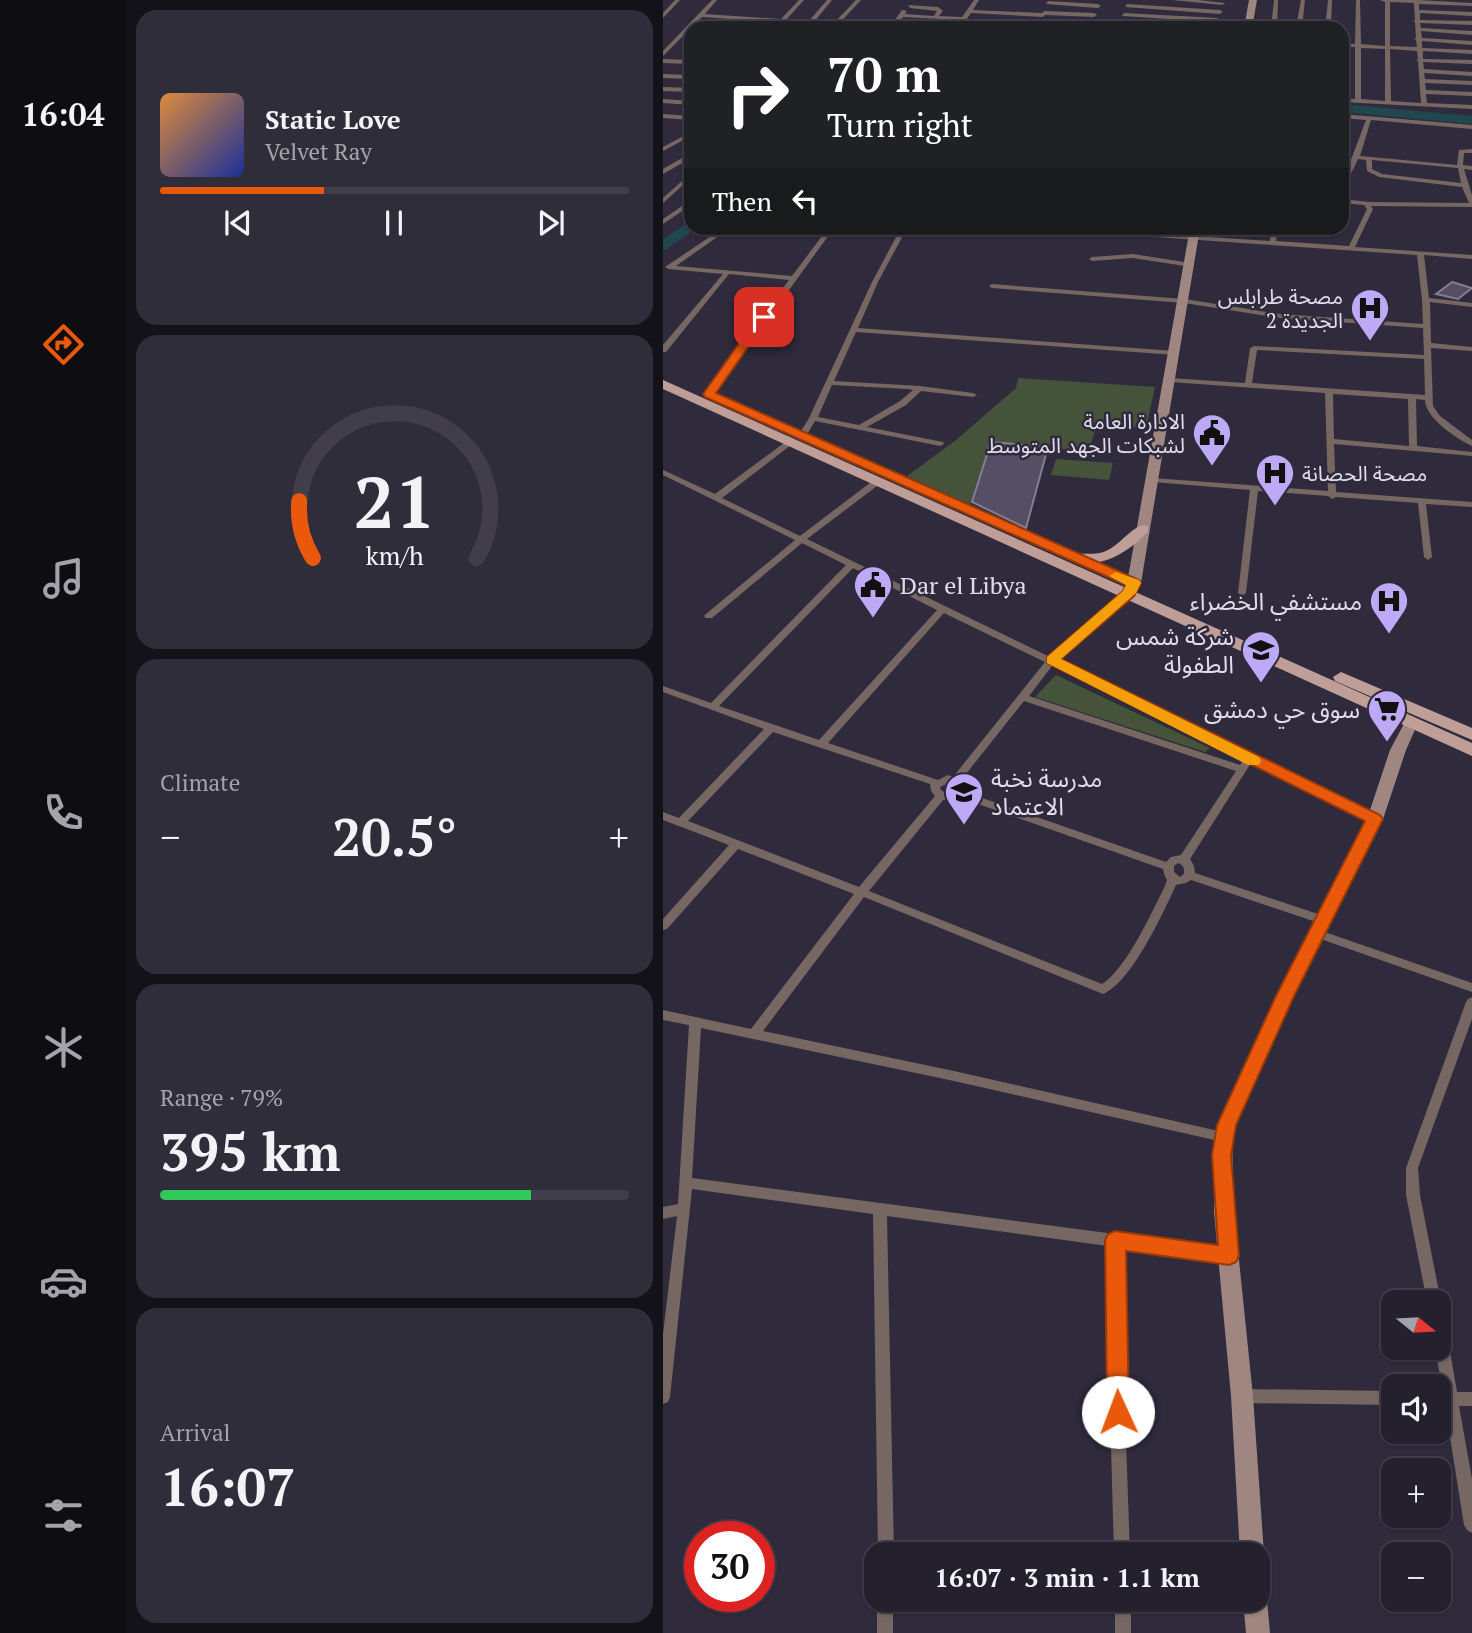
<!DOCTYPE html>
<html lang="en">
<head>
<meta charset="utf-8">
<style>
  :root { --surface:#24202e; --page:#302d3a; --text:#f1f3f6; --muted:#a3a3aa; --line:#413e4a; --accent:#ea580c }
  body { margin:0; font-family:"PT Serif","Noto Sans Arabic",serif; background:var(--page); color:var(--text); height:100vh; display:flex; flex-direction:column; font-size:26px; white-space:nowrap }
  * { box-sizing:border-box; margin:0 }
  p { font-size:23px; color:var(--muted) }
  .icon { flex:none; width:38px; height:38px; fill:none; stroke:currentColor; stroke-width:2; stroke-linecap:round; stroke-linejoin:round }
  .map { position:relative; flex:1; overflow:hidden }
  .panel { display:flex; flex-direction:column; gap:10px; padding:10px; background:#141219; width:537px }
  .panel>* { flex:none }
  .banner { position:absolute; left:21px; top:21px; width:665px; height:214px; border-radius:21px; box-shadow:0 2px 5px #0004,0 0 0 2px var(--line); background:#202124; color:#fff; overflow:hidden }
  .needle { width:46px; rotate:108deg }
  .controls { position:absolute; left:718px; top:1290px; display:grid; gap:14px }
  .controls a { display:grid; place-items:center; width:70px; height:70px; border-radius:14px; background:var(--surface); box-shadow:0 2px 5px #0004,0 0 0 2px var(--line); font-size:35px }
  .speed { position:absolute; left:21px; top:1521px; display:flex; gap:14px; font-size:35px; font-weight:700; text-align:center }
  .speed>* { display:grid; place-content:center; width:91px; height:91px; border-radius:50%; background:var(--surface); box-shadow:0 2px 5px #0004,0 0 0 2px var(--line); line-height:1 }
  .speed .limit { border:10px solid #d22; background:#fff; color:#111 }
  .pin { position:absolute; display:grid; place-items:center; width:60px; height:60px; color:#fff; margin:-30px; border-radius:14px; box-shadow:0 4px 10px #0006 }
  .me { position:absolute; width:77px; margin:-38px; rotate:358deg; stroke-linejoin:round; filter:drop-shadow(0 0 5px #0008) }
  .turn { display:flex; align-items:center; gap:24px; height:147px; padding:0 28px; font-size:32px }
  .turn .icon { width:91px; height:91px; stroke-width:2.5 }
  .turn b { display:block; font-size:49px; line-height:60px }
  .then { display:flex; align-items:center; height:66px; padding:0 28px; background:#0003; gap:14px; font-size:26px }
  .big { font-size:52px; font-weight:600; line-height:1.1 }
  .panel .card { flex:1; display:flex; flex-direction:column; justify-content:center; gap:10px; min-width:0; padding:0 24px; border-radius:21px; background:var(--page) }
  .panel .dial { align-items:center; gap:0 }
  .dial svg { height:182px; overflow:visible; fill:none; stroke:var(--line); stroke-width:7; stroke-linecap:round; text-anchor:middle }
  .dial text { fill:var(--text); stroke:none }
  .song { display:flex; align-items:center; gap:21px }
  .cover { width:84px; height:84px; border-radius:10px; background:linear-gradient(135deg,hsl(30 70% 55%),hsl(230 70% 35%)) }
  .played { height:7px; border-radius:4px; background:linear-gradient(90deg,var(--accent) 35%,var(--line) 35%) }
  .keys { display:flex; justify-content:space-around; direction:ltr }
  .heat { display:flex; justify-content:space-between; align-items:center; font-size:38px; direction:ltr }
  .charge { height:10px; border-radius:5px; background:linear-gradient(90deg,#34c759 79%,var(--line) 0) }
  .trip { position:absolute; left:201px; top:1542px; width:406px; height:70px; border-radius:21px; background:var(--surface); box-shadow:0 2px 5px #0004,0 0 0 2px var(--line); font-weight:600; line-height:70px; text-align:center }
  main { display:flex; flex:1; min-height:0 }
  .tabs { display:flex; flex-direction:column; width:126px; justify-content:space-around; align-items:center; background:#0e0d12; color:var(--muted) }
  .tabs .icon { width:49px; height:49px }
  .tabs .selected { color:var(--accent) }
  .tabs b { font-size:32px; color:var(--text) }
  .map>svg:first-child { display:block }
  .green { fill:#45533a }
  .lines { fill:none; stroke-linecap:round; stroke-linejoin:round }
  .river { fill:#1f474d; fill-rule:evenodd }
  .building { fill:#554e64; stroke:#847d94; stroke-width:2 }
  .street { fill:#766763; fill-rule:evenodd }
  .secondary { fill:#9f8681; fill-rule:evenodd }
  .primary { fill:#be9e97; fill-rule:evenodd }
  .route { fill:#ea580c; stroke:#983908; stroke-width:2 }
  .slow { fill:#f59e0b }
  .labels { text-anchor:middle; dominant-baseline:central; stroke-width:5; stroke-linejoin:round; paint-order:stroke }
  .far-poi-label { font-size:21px; fill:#e0dce9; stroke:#302a3d; text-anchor:end }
  .poi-label { font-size:24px; fill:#e0dce9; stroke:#302a3d; text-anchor:end }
</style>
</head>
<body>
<main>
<nav class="tabs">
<b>16:04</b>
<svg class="icon selected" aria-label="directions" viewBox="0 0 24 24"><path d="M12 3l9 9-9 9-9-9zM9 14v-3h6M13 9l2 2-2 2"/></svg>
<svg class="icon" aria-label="music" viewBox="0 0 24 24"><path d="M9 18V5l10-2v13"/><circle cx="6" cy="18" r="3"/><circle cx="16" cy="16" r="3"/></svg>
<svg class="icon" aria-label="phone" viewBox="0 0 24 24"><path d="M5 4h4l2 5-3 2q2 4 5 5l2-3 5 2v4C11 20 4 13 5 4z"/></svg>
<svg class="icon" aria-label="climate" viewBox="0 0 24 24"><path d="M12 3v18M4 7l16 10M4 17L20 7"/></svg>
<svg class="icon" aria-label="car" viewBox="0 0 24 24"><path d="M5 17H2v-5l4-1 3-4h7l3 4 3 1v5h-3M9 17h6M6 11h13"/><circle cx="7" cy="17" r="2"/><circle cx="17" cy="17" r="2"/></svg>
<svg class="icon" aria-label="filters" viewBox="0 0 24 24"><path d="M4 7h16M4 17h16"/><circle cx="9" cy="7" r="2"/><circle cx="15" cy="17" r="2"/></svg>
</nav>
<section class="panel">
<div class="card">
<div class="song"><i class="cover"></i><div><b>Static Love</b><p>Velvet Ray</p></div></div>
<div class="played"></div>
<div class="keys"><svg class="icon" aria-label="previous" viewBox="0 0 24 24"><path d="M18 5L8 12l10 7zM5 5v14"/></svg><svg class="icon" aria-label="pause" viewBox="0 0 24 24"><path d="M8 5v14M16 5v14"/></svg><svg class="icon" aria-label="next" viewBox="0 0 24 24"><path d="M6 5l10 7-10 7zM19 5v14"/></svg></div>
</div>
<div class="card dial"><svg viewBox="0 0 100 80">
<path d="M14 69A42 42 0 1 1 86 69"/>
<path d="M14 69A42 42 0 0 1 8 44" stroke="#ea580c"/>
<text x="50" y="56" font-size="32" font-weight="700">21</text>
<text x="50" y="72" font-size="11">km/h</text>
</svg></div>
<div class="card"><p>Climate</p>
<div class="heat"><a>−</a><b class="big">20.5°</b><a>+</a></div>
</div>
<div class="card"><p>Range · 79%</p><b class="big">395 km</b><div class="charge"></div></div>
<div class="card"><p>Arrival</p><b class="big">16:07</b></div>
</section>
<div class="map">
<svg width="809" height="1633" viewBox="0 0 809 1633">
  <rect width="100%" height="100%" fill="#302a3d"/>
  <path class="green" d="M355,378L492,387L483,428L434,424L426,451L330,444L307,505L244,476L293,440L353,388Z
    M393,459H394L450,463L446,480L388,475Z
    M393,675L547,748L542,752L372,697Z"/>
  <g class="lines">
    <path class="river" d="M679,104L809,116V124L679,112Z
      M28,221V228L33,229L0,251V239Z"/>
  </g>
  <path class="building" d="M789,282L809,288L795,299L773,294Z
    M328,442L385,447L363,528L309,502Z"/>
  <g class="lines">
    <path class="street" d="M12,0H17L0,18V13Z
      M49,0H54L42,14L118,19L136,0H141L123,20L146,21L164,0H169L151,22L171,23L193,0H198L172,28H166L168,26L39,17L0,56V51Z
      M311,0H316L310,10L379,13L381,11L431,13L434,15L431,17L382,15L380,17L308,13L303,20L379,24L377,27L299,23L297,20L240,17L232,28H226L239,10L244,11L242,14L271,16L274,11L247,8L245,5L275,7L280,11L276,16L299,17Z
      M509,0H535L562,3L559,5Z
      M611,0H615L614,28H608Z
      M638,0H642L639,28H633Z
      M665,0H669L668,28H662Z
      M693,0H697L698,44L722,46V2L717,0H755L809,3V6L756,4V10L809,12V16L757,13V20L809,21V25L757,23L758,28L809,31V35L758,31L759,38L809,41V45L759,41V48L809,50V54L760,51V59L809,60V64L760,62L761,69L809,72V76L761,73L762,79L809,81V85L762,83L763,90L809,92V96L763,94L764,103L809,105V109L679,102V98L692,99V47H679V43L692,44ZM727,2L751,3L752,20L750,21L752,22L753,38L751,39L753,40L754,47L727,46ZM698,48L722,49V101L698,99ZM727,49L754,51L755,59L753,60L755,61L758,103L728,101Z
      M385,1L435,4L438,6L435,8L383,4Z
      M464,4L557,10L560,12L557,14L462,7Z
      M461,13L554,18L557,20L554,22L459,16Z
      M378,20L486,26L489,28H458L376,23Z
      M0,59L28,60V64L0,63Z
      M0,74L28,75V79L0,78Z
      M0,87L28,88V92L0,91Z
      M0,99L28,101V105L0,103Z
      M0,114L28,116V120L0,118Z
      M679,114L809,125V129L708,120L697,156L794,165L796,150L809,149V153H801L800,165L809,166V170L801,169L809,195V207L708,206L710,209L692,247L809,255V259L761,255L766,298L809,303V307L767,302L768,343L809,347V351L768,348L770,406L777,416L809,440V446C794,439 762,418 762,400L753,399L754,446L809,452V456L671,444L673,492L809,502V507L763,504L769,557L765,560L761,557L755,503L673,497L669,499L665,496L595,491L583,593L579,596L575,593L587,490L490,482L486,480L490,478L665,491L662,393L507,382L503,380L507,378L582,383L587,348L591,346L761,355L760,328L617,318L521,303L329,288L326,286L329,284L521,299L617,314L760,324L759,300L754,255L388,230L385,228H410L607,241L608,228H614L613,241L686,246L704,209L701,205L679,203V199L706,202L806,203L799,187L716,177L704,171L703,160L695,159L685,180L680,181L703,120L679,118ZM709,160L795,168L798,183L719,174L709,169ZM594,350L761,359L762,395L589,383ZM670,394L745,399L746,446L671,439Z
      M28,132V136L0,151V147Z
      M28,153V158L0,174V169Z
      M28,173V178L0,203V198Z
      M28,200V205L0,224V219Z
      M60,228H67L13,266L129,276L165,228H171L49,396H46L42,394L126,280L66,274L3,352H0V345L60,274L5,269L2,267Z
      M238,228H244L215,282L195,328L512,351L516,353L512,355L193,332L171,381L257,386L310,393L314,395L310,397L258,391L243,405L204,427L280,442L281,444L277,446L152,421L142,438H136L135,436L146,418L209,282ZM169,385L245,389L250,390L237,401L196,425L155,417Z
      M470,254L528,263L531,265L528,267L470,258L429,261L426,259L429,257Z
      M125,440H128L132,442L59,498L137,536L212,479H218V483L144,539L387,657L463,591H469L470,593L469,595L394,661L716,816L717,819L712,823L708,822L588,763L527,859L531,866L532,873L664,917L666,920L664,923H656L528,880L523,883L513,885C500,913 469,982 440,994L201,897L100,1031L291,1071L560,1132L564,1133L566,1137L564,1141L560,1142L291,1081L38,1028L29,1178L452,1234L571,1252L573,1256L571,1260L566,1262L459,1248L458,1301L467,1554H451L444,1301L445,1246L224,1216L231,1554H215L210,1214L29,1189L7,1397L5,1402L0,1404V1334L14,1216L0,1219V1207L15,1204L26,1025L0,1020V1010L88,1029L191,894L75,849L4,929L0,930V919L66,845L0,820V812L16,818L101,729L0,692V686L48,703L183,565L139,543L49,618H43L41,616L43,614L132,540L0,475V470L52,494ZM190,568L274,610L156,740L56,706ZM281,613L382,662L290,777L285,775L275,780L165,743ZM389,666L581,759L577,765L366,696ZM361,701L573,771L518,855L508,857L503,862L302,792L301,782L299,779ZM110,732L267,784L268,791L272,796L196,887L25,821ZM286,783L291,784L292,790C287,793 283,794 278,790L277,787ZM295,797L500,869L501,874L504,880L501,888C488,914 463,969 439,984L206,891L280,800H288ZM515,863L519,865L521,869V874L517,877L511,872V866Z
      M653,929L809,983V992L649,936L647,933L649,930Z
      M809,997V1019L755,1168L757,1195L778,1302L775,1307V1302H764L743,1195V1168L803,1002L805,999Z
      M775,1316L780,1317L782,1322L794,1392H809V1406H796L809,1479V1533L804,1530L801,1525L782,1406H775V1392H780L772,1348H775Z
      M579,1389L730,1391V1405L579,1403L574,1401L572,1396L574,1391Z
      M214,1600H230V1633H214Z
      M452,1600H468V1633H452Z"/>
    <path class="secondary" d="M586,0H594L589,28H581Z
      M527,228H537L478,583L471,596L466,597L459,593L464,583Z
      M748,718L755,723L743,750L720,819L631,996L578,1111L569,1137L571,1212L590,1396L601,1554L595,1563V1554H577L568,1396L551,1212V1137L560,1111L613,996L704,819L727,750L743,720Z
      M595,1589L600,1592L604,1600L607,1633H583L580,1600H595Z"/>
    <path class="primary" d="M0,380L809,743V756L0,389Z
      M480,525L485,526V532C462,554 440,569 407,561L405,558C414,550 431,557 443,551C457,545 466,529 480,525Z
      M678,672L809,728V740L672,681L670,677Z"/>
  </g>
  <path class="route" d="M97,314L106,317L53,393L476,580L478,583L471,596L398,659L717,815L720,819L631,996L573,1125L568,1155L576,1256L573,1262L566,1265L463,1251L466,1412L462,1420L455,1423L447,1420L444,1412L442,1240L445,1234L452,1231L555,1245L549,1155L554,1125L613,996L702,821L384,663V657L460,591L463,585L42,397L40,394Z"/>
  <path class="slow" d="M453,572L476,580L478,583L473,593L398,659L596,757L598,761L596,765H585L384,663V657L460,591L463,585L446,576Z"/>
  <defs>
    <g id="hospital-pin" transform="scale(2.0125)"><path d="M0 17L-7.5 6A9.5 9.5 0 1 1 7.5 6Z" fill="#bda9f5" stroke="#302a3d"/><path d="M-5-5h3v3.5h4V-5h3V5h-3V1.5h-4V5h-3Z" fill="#111"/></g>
    <g id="civic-pin" transform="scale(2.0125)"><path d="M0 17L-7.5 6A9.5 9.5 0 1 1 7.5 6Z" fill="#bda9f5" stroke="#302a3d"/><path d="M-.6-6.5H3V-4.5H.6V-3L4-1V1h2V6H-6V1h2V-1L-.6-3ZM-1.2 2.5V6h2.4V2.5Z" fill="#111"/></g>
    <g id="school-pin" transform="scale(2.0125)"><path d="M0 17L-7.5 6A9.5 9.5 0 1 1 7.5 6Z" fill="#bda9f5" stroke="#302a3d"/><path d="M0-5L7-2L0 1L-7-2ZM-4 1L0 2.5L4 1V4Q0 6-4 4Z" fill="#111"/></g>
    <g id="supermarket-pin" transform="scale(2.0125)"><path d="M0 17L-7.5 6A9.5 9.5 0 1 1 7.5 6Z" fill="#bda9f5" stroke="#302a3d"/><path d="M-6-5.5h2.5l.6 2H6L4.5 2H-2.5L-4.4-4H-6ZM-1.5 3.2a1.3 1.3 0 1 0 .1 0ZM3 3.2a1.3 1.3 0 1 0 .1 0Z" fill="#111"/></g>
  </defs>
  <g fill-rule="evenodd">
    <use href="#hospital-pin" x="707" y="308"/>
    <use href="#civic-pin" x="549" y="433"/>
    <use href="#hospital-pin" x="612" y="473"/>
    <use href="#civic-pin" x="210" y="585"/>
    <use href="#hospital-pin" x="726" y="601"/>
    <use href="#school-pin" x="598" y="650"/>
    <use href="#supermarket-pin" x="724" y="709"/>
    <use href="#school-pin" x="301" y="792"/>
  </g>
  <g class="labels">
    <g class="far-poi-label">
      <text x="680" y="296">مصحة طرابلس<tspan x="680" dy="24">الجديدة 2</tspan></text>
      <text x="522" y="421">الادارة العامة<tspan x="522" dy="24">لشبكات الجهد المتوسط</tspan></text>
      <text x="639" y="473" text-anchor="start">مصحة الحصانة</text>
    </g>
    <g class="poi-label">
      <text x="237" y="585" text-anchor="start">Dar el Libya</text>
      <text x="699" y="601">مستشفي الخضراء</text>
      <text x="571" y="636">شركة شمس<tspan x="571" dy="28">الطفولة</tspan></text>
      <text x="697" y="709">سوق حي دمشق</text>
      <text x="328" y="778" text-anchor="start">مدرسة نخبة<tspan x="328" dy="28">الاعتماد</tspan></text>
    </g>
  </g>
</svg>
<div class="controls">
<a><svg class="needle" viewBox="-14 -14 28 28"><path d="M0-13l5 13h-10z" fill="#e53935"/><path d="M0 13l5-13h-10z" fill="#a3a3aa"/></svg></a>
<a><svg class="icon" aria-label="sound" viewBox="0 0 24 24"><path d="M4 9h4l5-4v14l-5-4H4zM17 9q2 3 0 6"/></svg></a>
<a>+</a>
<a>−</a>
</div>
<div class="speed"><div class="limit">30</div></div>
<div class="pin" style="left:101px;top:317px;background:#d93025"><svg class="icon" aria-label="arrive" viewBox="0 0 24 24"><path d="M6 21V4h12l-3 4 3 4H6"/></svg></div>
<svg class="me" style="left:455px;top:1412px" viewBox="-20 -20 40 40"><circle r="19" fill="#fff"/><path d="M0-13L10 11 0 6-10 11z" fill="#ea580c"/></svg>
<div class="trip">16:07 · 3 min · 1.1 km</div>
<div class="banner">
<div class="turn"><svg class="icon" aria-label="right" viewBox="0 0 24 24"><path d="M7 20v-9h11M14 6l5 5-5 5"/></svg><div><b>70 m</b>Turn right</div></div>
<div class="then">Then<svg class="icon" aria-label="left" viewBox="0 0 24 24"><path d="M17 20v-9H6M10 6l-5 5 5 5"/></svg></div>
</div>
</div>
</main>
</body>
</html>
